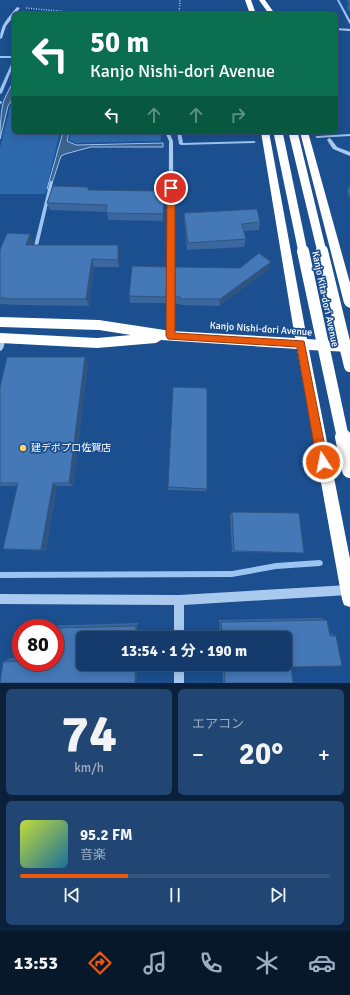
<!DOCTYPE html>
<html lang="ja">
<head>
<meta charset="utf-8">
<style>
  :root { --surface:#143b6b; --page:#214673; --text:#f1f3f6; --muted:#9dadc1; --line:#33557e; --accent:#ea580c }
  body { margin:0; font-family:Signika,"Noto Sans JP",sans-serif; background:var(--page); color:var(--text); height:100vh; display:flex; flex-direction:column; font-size:15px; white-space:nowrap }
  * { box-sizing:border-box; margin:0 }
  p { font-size:13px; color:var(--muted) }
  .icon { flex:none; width:22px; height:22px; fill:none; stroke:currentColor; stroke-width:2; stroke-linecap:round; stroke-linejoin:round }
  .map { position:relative; height:683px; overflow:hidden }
  .side { display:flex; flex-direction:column; gap:6px; padding:6px; background:#0b203b; flex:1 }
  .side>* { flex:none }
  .guide { position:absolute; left:12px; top:12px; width:326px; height:122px; border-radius:6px; box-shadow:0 2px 10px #0003,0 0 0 1px var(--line); background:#0b6e4f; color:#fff; overflow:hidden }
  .speed { position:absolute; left:12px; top:619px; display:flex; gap:8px; font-size:20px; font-weight:700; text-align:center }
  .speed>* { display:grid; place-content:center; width:52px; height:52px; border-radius:50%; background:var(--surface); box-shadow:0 2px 10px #0003,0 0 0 1px var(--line); line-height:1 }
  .speed .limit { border:6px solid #d22; background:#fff; color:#111 }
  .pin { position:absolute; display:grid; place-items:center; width:34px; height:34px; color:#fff; margin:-17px; border:2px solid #fff; border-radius:50%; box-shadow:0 1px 4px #0007 }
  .me { position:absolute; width:44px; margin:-22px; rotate:349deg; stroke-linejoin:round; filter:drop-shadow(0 0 3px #0008) }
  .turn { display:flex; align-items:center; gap:14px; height:84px; padding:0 12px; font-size:18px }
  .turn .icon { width:52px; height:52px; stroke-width:2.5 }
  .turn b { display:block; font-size:28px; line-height:34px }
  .lanes { display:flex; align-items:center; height:38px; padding:0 12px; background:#0003; justify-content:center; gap:20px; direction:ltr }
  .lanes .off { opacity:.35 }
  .big { font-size:30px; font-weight:700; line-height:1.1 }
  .side .card { flex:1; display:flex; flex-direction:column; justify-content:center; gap:6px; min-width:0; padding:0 14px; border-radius:6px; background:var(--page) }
  .side .dial { align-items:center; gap:0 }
  .dial b { font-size:52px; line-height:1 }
  .song { display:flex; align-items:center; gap:12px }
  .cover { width:48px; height:48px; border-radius:6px; background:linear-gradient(135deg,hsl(70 70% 55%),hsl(200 70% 35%)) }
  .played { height:4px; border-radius:2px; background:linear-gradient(90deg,var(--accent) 35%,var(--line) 35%) }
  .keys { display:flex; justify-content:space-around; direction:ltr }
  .heat { display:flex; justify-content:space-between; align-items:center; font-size:22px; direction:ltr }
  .side .tiles { flex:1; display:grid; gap:6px; grid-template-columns:1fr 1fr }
  .card:last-child { grid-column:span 2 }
  .trip { position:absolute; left:76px; top:631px; width:216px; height:40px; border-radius:6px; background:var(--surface); box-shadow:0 2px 10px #0003,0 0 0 1px var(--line); font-weight:700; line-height:40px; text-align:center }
  .dock { display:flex; height:64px; justify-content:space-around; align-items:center; background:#08182b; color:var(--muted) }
  .dock .icon { width:28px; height:28px }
  .dock .current { color:var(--accent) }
  .dock b { font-size:18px; color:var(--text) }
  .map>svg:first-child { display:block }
  .green { fill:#2e69ad }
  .water { fill:#3c6290; stroke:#9cc4f0 }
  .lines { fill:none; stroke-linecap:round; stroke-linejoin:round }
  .stream { fill:#9cc4f0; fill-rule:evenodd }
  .path { stroke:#a9c9ee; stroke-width:1.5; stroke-dasharray:1 1.5; stroke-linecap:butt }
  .minor { fill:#a9c9ee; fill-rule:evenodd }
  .highway { fill:#fff; fill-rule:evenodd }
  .highway-bridge-far2 { stroke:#fff; stroke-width:9 }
  .highway-bridge-far1 { stroke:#fff; stroke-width:12 }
  .highway-bridge { stroke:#fff; stroke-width:16 }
  .wall { fill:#3a679d }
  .shaded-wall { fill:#305480 }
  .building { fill:#4478b7; stroke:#305480 }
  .route { fill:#ea580c; stroke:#983908 }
  .poi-dot { fill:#ffd166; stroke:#1b4f8f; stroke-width:1.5 }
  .labels { text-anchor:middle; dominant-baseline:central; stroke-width:3.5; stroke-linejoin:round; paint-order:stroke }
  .street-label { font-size:10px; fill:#fff; stroke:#1b4f8f }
  .poi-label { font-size:10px; fill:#fff; stroke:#1b4f8f; text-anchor:start }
</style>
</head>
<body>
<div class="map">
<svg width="350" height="683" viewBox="0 0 350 683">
  <rect width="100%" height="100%" fill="#1b4f8f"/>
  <path class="green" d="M14,101V132H60L45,194H0V148L10,107Z
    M71,132H161V141L75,143L69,140Z"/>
  <path class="water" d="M14,80V97L8,106L0,139C0,130 1,108 4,100C7,93 11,86 14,80Z
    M63,132H69L67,141L76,145L163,143V147H91L65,154L61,156L50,189H47Z"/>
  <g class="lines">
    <path class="stream" d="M337,0H339L350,20V24L349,23Z
      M0,56H14V58H0Z
      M13,60H14V64L2,93L0,94V89Z
      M0,101H1L2,103L0,104Z
      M177,132H181L183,143L254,141L256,142L254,143L181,145L179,144Z
      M350,134V136L317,138L315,137L317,136Z
      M50,181H51L53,182L37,250L35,252L33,250Z
      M320,560L322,561L323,563L322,565L320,566L276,569L232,577L0,578V572L232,571L276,563Z"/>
    <path class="path" d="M26,8L91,14
      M179,14L180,0"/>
    <path class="minor" d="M17,7L20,8L15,14H14V16L6,26L2,38L0,39C0,25 8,18 17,7Z
      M336,28L350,29V31L336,30Z
      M165,132H169L173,141L174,336L173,338H169L168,336L169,141Z
      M329,138L331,139L337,147L350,152V156L333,149L327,140Z
      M2,336L4,337C6,341 4,347 2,350L0,351V337Z
      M348,585L350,586V594L348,595L184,605V638H174V605L0,604V594L179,595Z
      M174,664H184V683H174Z"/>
    <path class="highway" d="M245,0H251L256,14H250Z
      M259,0H265L275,14H269Z
      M261,132H269L307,339L350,342V352L309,350L350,559V607L344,605L342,599L297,349L161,340L156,343L97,348L0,343V333L97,338L131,335L99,330L0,327V317L99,320L171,331L295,338Z
      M300,132H308L350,283V308L346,306L344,303Z"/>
    <path class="highway-bridge-far2" d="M278,132L303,252
      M293,132L322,252"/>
    <path class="highway-bridge-far1" d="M303,251L343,438
      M322,251L350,366"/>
    <path class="highway-bridge" d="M343,437L350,470"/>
  </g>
  <path class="wall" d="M347,0H350V12L347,7L349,4Z
    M350,185V199L347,191Z
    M88,187L89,190L157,198H164L163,221L108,220L107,212L50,210L47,203Z
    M184,213L260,222L259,230L244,231L246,239L244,247L187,250L184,220Z
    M33,241L32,245H118L119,252V267H94L89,306L20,305L0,304V250Z
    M167,267V303H130L129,296Z
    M175,267L269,269L219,306L180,305V304H175Z
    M85,357L88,364L73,486H57L46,551L3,549L17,486H0V387Z
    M168,487L207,489L206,491L168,490Z
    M232,512L304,553H300L232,552L230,514Z
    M321,618L327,620L330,633L336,636L291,667L293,683H223L222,664H285V638H220L219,620Z
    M138,623L137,683H0L3,662L11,658H21V662H55V628H34L39,626Z"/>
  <path class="shaded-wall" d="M30,234L33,241L29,252L26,245Z
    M118,245L119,252V267L118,260Z
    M92,259L94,267L89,306L86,299Z
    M271,262L269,269L219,306L220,299Z
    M85,357L88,364L73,486L69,483Z
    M53,483L57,486L46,551L41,550Z
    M138,623V638H136V626Z
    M136,664H137V683H135Z"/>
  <path class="building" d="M53,186L88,187V190L156,191V198H164L163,214L106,213L107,205L47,203Z
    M257,209L260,222L242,224L246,239L188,243L184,213Z
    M7,233L30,234L26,245H118V260L92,259L86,299H16L0,298V250Z
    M259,253L271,262L220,299H180V297H175V267L240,268Z
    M132,266L167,267L166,297L129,296Z
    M7,357H85L69,483H53L41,550L3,549L18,483H0V387Z
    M173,387L207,388V489L168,487Z
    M232,512L299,513L304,553L234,551Z
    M327,620L330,636H336L342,666L291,667L293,683H225L224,664H285V638H222L221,622Z
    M136,626V638H83V664H136L135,683H0L3,662L21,661V662H55V628Z"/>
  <path class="route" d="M171,185L175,188V333L304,341L328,462L326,466L323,468L319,466L317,462L297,347L168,339L166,336L167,188Z"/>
  <circle class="poi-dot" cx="23" cy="448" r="4"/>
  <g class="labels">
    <g class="street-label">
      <text transform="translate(325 299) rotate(78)">Kanjo Kita-dori Avenue</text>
      <text transform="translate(261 329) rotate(4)">Kanjo Nishi-dori Avenue</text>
    </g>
    <g class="poi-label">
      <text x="31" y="448">建デポプロ佐賀店</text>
    </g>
  </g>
</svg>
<div class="speed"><div class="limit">80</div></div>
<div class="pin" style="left:171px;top:188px;background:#d93025"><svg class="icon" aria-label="arrive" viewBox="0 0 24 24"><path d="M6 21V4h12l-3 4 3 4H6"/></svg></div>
<svg class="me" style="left:323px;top:462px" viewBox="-20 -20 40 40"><circle r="17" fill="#ea580c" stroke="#fff" stroke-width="3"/><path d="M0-11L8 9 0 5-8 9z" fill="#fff"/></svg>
<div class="trip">13:54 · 1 分 · 190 m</div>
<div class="guide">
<div class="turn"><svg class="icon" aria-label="left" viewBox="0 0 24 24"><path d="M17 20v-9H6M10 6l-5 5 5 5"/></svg><div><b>50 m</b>Kanjo Nishi-dori Avenue</div></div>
<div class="lanes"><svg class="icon" aria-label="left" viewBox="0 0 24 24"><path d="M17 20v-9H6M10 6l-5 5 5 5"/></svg><svg class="icon off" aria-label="ahead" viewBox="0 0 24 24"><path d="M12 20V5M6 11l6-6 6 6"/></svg><svg class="icon off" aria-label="ahead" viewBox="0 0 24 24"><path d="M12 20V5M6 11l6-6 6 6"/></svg><svg class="icon off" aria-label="right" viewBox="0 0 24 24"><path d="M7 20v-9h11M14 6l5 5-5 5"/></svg></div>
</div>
</div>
<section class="side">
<div class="tiles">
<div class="card dial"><b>74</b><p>km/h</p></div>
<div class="card"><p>エアコン</p>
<div class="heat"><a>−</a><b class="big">20°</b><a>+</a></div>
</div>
<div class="card">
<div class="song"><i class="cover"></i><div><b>95.2 FM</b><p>音楽</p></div></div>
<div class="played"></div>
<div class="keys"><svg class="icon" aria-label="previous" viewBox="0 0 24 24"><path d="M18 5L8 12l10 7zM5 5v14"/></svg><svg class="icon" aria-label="pause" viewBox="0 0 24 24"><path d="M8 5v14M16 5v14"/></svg><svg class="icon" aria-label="next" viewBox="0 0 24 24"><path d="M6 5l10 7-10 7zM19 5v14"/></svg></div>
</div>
</div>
</section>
<nav class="dock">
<b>13:53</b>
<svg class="icon current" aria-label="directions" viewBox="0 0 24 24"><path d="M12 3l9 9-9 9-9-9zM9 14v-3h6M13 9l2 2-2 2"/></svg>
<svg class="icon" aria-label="music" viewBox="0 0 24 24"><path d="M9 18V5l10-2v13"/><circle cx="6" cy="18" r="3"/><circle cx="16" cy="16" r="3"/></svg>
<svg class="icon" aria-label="phone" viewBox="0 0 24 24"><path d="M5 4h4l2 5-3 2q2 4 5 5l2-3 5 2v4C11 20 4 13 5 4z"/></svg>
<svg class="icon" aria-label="climate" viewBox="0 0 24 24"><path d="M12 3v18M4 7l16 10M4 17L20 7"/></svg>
<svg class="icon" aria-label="car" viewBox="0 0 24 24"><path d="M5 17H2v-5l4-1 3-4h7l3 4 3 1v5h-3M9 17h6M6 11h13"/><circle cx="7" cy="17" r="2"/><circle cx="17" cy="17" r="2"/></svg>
</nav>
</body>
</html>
